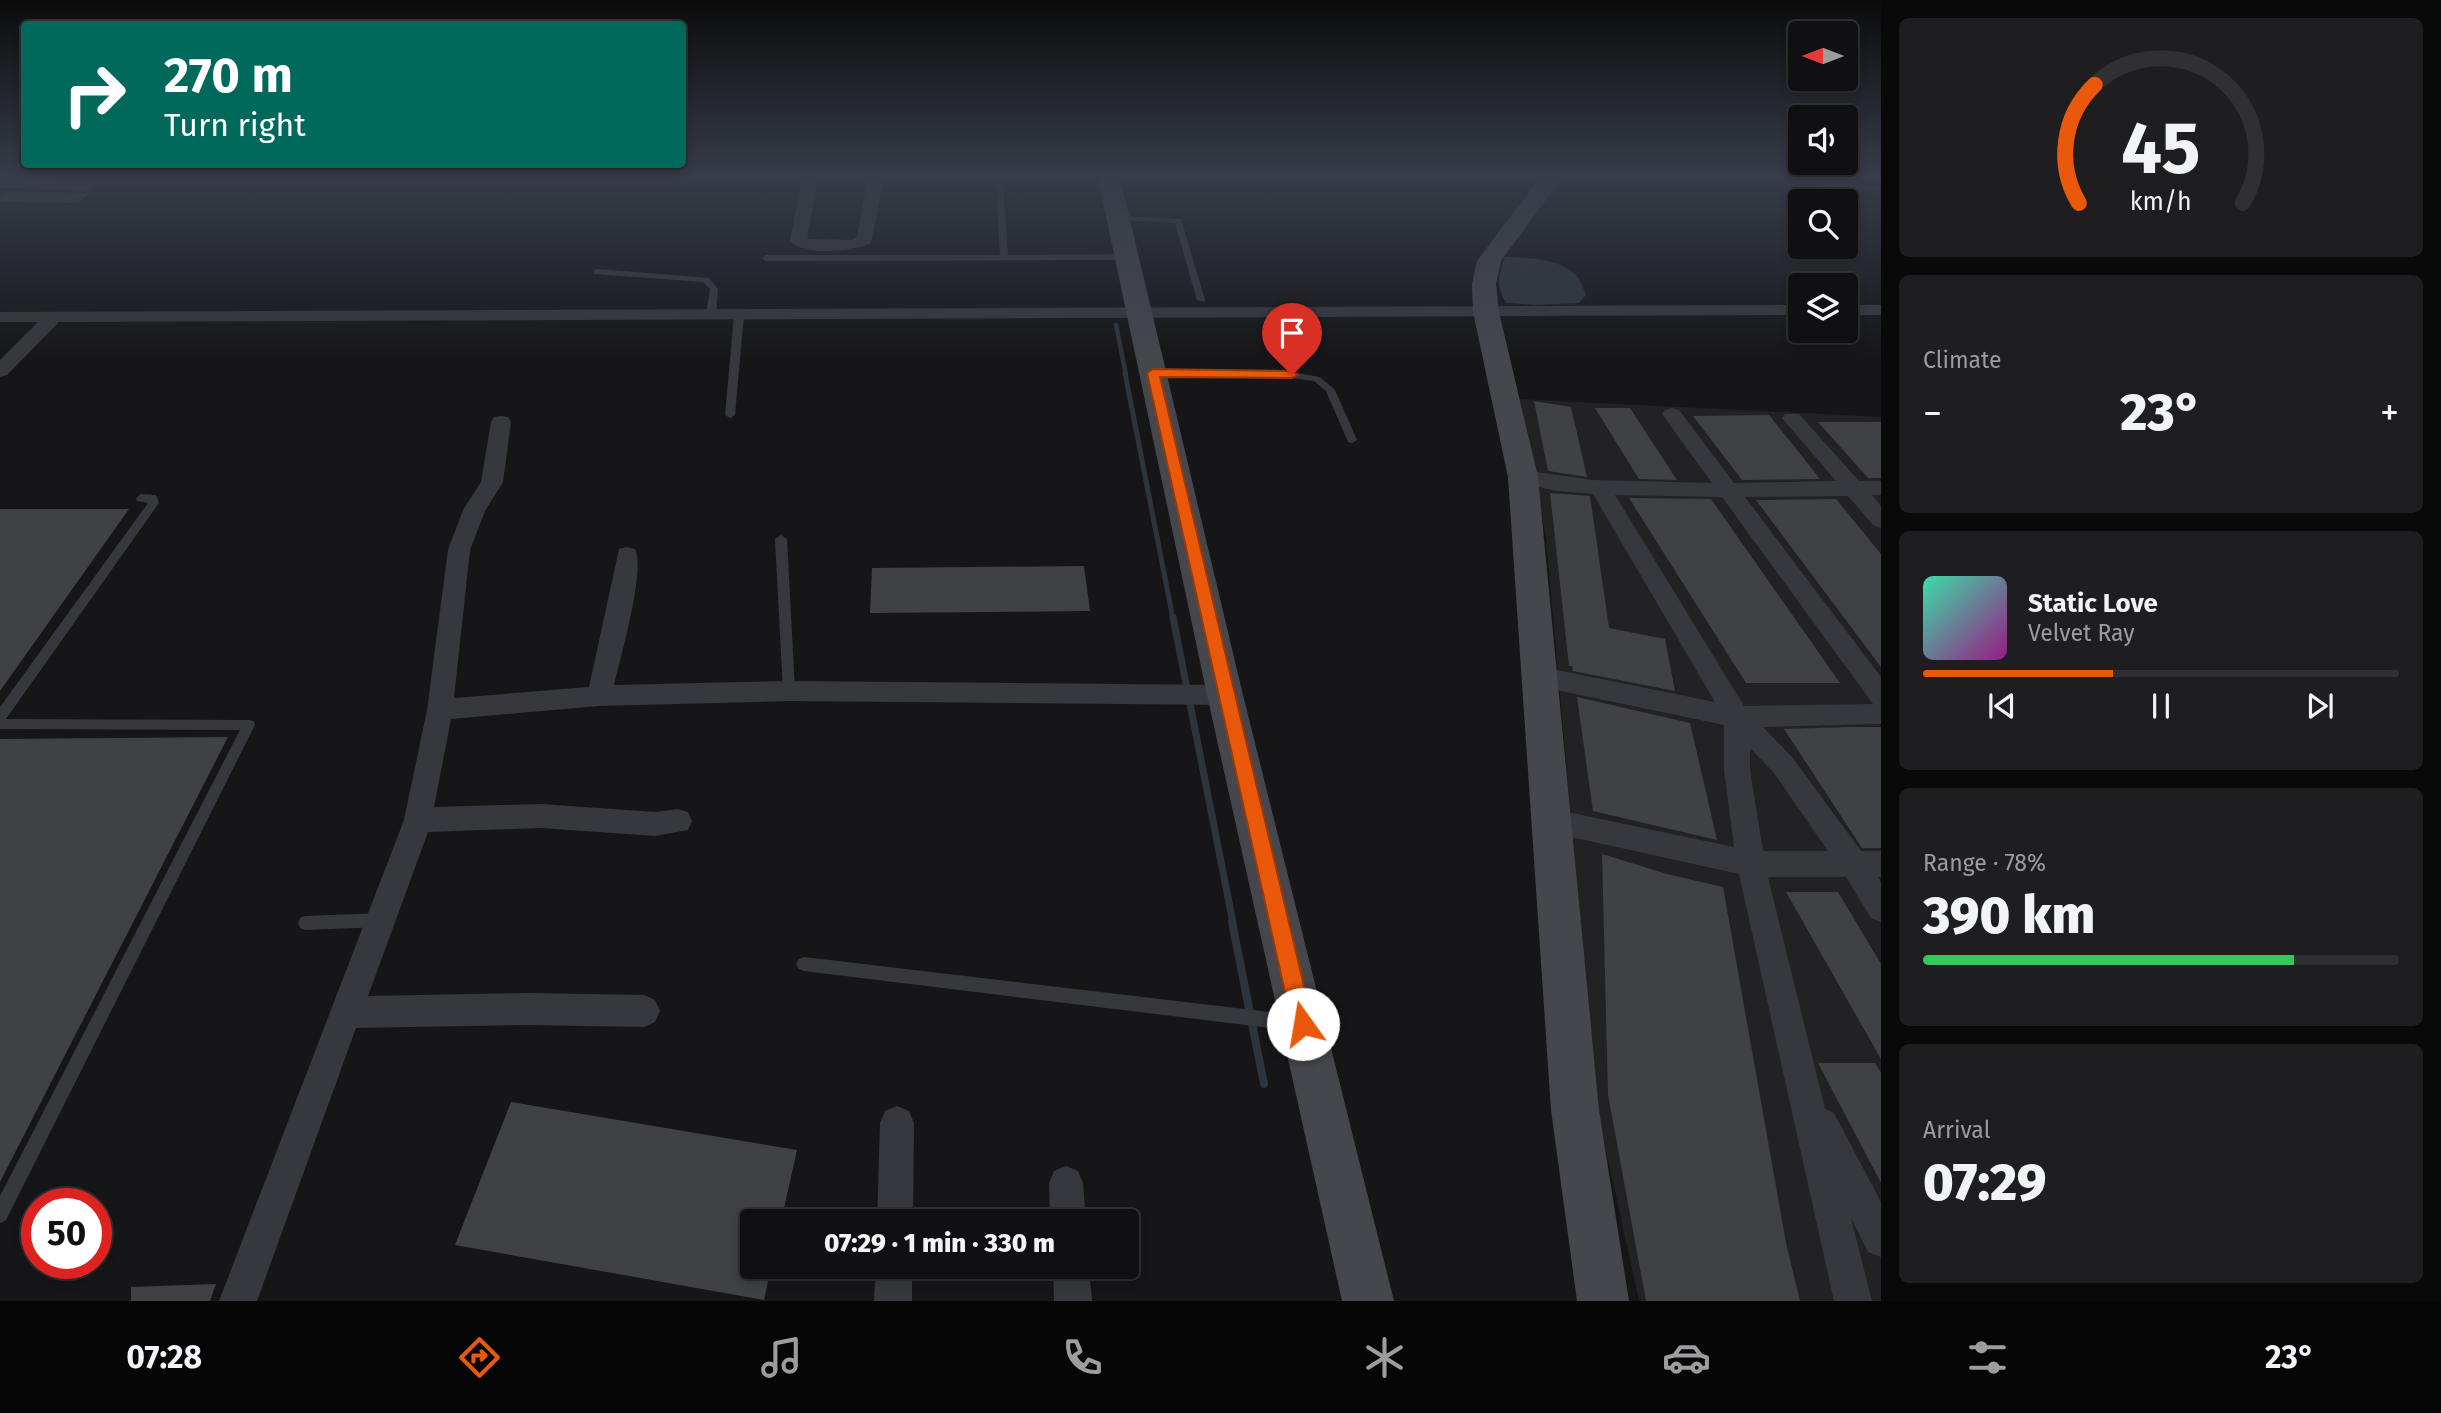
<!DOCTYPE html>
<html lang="en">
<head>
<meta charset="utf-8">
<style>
  :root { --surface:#101012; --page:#1e1e20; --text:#f1f3f6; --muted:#9c9d9f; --line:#303032; --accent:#ea580c }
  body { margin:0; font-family:"Fira Sans",sans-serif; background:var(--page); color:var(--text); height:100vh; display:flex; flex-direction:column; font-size:26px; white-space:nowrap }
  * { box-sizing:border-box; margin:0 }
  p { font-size:23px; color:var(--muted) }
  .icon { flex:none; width:38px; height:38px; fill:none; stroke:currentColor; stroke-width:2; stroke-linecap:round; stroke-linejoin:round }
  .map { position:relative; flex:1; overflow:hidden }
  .drawer { display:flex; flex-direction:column; gap:18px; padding:18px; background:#09090a; width:560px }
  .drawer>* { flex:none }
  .top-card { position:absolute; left:21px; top:21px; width:665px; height:147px; border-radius:7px; box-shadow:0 4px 10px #0003,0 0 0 2px var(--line); background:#00695c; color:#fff; overflow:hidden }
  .needle { width:46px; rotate:270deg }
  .buttons { position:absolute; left:1788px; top:21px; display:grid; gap:14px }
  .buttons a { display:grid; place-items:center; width:70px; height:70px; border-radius:7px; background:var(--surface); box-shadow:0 4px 10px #0003,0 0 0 2px var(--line); font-size:35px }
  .speed { position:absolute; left:21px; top:1188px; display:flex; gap:14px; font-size:35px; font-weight:700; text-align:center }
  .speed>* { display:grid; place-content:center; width:91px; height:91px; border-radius:50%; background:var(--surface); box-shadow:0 4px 10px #0003,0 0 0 2px var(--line); line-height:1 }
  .speed .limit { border:10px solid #d22; background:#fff; color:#111 }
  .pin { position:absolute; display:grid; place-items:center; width:60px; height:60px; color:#fff; margin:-72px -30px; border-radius:50% 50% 50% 0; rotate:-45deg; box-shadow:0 0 7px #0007 }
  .pin .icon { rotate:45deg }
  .me { position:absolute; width:77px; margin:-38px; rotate:347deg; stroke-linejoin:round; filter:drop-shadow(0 0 5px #0008) }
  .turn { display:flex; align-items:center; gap:24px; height:147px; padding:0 28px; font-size:32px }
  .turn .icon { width:91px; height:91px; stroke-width:2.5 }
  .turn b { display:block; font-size:49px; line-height:60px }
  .big { font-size:52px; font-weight:800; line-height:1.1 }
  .drawer .tile { flex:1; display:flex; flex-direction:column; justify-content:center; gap:10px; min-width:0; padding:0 24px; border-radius:10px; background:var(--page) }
  .drawer .dial { align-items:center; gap:0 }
  .dial svg { height:182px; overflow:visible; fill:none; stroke:var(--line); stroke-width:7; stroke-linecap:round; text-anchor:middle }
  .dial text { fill:var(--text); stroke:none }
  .song { display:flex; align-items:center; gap:21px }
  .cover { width:84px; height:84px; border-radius:10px; background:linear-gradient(135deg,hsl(160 70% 55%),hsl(310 70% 35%)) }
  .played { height:7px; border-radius:4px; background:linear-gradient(90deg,var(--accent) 40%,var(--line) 40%) }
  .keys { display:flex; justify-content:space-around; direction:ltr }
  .heat { display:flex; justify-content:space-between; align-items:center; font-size:38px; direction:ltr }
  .charge { height:10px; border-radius:5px; background:linear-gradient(90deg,#34c759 78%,var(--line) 0) }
  .trip { position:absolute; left:740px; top:1209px; width:399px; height:70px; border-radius:7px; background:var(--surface); box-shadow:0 4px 10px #0003,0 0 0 2px var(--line); font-weight:800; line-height:70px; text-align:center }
  .dock { display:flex; height:112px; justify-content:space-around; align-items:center; background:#060607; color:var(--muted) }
  .dock .icon { width:49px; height:49px }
  .dock .active { color:var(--accent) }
  .dock b { font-size:32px; color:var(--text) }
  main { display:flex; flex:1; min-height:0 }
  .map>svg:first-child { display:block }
  .built { fill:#222225 }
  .water { fill:#2c353c }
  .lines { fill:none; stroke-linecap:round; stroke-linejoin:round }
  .stream-far3 { stroke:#2c353c; stroke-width:4.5 }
  .stream-far2 { stroke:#2c353c; stroke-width:5 }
  .stream-far1 { stroke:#2c353c; stroke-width:7 }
  .stream { stroke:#2c353c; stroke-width:8 }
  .building { fill:#404145 }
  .lane { fill:#37383d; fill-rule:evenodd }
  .street { fill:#37383d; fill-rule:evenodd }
  .secondary { fill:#45474d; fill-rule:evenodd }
  .route { fill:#ea580c; stroke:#983908; stroke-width:2 }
</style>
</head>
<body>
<main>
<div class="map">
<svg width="1881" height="1301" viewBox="0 0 1881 1301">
  <rect width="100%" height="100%" fill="#161618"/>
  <path class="built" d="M1520,399L1881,417V1301H1639L1597,1109L1546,538Z"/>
  <path class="water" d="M1505,257C1526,257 1561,259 1576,275C1581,280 1583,289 1586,295L1579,303L1536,305L1506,303C1495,285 1499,275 1505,257Z"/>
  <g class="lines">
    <path class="stream-far3" d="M1116,325L1126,375"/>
    <path class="stream-far2" d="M1125,373L1173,619"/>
    <path class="stream-far1" d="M1173,617L1233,923"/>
    <path class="stream" d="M1232,922L1264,1084"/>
  </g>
  <path class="building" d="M6,191L88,193L90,192L78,203L0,202V195Z
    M1534,401L1571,407L1587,477L1548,471Z
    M1595,408H1630L1677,480L1639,479Z
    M1769,415L1813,470L1820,479L1742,480L1693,416Z
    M1818,422H1881V478H1868Z
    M1550,493L1590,496L1609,628L1665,639L1675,691L1573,671L1572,666H1569Z
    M1629,498L1711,499L1840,683H1746Z
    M1836,499L1881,554V667L1756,500Z
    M0,509H129L0,691Z
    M1084,566L1090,611L870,613L872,568Z
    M1577,697L1690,723L1717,840L1593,811Z
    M1848,727H1881V848H1862L1784,729Z
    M228,737L0,1182V739Z
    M1602,854L1667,874L1723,887L1786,1243L1800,1301H1646L1608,1095Z
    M1786,892H1838L1881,964V1059Z
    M1818,1063H1875L1881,1073V1183Z
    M511,1102L797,1150L781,1222H752V1267H771L764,1300L455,1245Z
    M216,1284L210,1301H131V1287Z"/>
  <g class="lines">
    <path class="lane" d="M1750,178H1786L1881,186V190L1754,180Z
      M996,180L1003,182L1008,255L1128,254L1132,257L1128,260L766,261L762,258L766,255H1000Z
      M1115,216L1181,219L1205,300L1204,302L1197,300L1175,223L1118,220L1114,218Z
      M597,269L709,278L718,289L716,315L711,318L706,315L710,289L703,282L594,274V270Z
      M739,312L744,315L735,415L730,418L725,415L734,315Z
      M1153,370L1292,372L1320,377L1335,390L1357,440L1352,443L1348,442L1326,391L1314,381L1292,378L1150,375V371Z
      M141,494L156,495L159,503L6,719L249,720L254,721L255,725L6,1220L0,1223V1196L240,730L0,729V707L148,503L137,501L136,498Z
      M781,535L787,539L795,691L793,695H785L783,691L775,539Z
      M382,913L387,915L389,920L387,925L382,927L305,930L300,928L298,923L300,918L305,916Z
      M804,957L1295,1015L1301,1017L1303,1023L1301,1029L1295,1031L804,971L799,969L796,964L799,959Z"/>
    <path class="street" d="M0,178L88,180L96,185L88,190L0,188Z
      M802,178H818L807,239L852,240L857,237L868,178H884L871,243C855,252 802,256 790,241Z
      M1801,305V315L59,322L7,375L0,377V360L38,322H0V312Z
      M1846,305H1881V315H1846Z
      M1672,408L1679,410L1734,483L1836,481L1782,418L1785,414H1799L1859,481H1881V495H1872L1881,506V528L1873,525L1848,496L1745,497L1881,677V724L1763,727L1792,757L1861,851H1881V877H1878L1881,882V922L1871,918L1846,877H1768L1825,1109L1834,1113L1881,1202V1257L1868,1252L1851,1218L1872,1301H1834L1739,874L1553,833L1543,830L1539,821L1543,812L1553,809L1734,847L1724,770V725L1542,687L1533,684L1529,677L1533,670L1542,667L1715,702L1593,494L1557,491L1516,482L1512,477L1516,472L1523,470L1592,480L1712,483L1662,414L1665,410ZM1615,495L1722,497L1873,704L1744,706ZM1750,748L1774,773L1828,851H1763L1750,770Z
      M501,416L508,417L511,422L503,482L485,511L470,550L454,698L589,687L619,549L627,547L635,549C646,568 620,660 614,685L789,681L1225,685L1234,688L1238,695L1234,702L1225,705L789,701L599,706L451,719L434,807L541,804L655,812L678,809L688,812L692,821L688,830L655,836L541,828L428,832L368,996L528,993L644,995L655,1000L660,1011L655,1022L644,1027L528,1025L356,1028L257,1301H219L404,820L427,710L448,550L463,510L481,482L491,422L494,417Z
      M897,1106L909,1111L914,1123L913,1222H877L880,1123L885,1111Z
      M1066,1166L1078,1171L1083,1183L1086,1222H1050L1049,1183L1054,1171Z
      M876,1267H912V1301H874Z
      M1053,1267H1089L1092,1301H1054Z"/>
    <path class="secondary" d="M1098,178H1120L1243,695L1394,1301H1342L1207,695Z
      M1539,178H1562L1501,261L1496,284L1499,312L1538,477L1599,1110L1629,1301H1577L1551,1110L1508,477L1473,312L1472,284L1477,261Z"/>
  </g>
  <linearGradient id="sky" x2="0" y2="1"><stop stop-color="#0c0c0d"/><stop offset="0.49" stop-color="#363c48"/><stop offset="1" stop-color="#363c48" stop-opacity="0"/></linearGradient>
  <rect width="1881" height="360" fill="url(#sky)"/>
  <path class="route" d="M1153,369L1292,371L1298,375L1292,378L1160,377L1313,1024L1310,1031L1303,1034L1295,1031L1292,1024L1147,373Z"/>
</svg>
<div class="buttons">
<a><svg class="needle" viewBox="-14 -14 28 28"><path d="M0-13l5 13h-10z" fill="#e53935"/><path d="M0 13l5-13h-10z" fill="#9c9d9f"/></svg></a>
<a><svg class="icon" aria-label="sound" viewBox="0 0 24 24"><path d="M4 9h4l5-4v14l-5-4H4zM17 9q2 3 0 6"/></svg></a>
<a><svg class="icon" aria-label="search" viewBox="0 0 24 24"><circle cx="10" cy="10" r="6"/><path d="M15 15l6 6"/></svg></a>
<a><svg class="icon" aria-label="layers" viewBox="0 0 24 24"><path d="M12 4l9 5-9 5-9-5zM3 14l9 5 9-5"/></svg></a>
</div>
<div class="speed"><div class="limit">50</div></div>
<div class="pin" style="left:1292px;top:375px;background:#d93025"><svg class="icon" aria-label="arrive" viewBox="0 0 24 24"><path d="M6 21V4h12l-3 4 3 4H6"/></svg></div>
<svg class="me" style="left:1303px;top:1024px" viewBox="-20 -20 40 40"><circle r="19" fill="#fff"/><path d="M0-13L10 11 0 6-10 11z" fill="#ea580c"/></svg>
<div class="trip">07:29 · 1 min · 330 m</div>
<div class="top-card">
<div class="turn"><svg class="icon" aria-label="right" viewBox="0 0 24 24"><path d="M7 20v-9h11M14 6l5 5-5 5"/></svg><div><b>270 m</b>Turn right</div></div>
</div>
</div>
<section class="drawer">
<div class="tile dial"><svg viewBox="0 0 100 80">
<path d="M14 69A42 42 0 1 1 86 69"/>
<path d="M14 69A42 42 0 0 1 21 17" stroke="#ea580c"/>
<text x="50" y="56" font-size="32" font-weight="700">45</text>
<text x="50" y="72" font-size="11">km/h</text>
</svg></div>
<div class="tile"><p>Climate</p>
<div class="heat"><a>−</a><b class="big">23°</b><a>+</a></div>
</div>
<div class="tile">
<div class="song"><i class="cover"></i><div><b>Static Love</b><p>Velvet Ray</p></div></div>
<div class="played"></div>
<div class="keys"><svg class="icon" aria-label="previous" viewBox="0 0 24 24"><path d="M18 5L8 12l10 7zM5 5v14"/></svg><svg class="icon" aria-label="pause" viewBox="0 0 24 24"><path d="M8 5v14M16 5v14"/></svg><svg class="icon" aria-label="next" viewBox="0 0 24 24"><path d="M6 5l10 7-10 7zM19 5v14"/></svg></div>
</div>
<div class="tile"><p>Range · 78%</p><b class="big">390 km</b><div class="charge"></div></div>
<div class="tile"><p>Arrival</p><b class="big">07:29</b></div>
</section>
</main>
<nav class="dock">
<b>07:28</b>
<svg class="icon active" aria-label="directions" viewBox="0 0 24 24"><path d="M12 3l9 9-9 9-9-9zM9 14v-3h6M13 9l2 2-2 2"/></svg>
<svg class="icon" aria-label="music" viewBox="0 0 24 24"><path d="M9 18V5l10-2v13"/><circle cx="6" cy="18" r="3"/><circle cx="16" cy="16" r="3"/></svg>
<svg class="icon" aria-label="phone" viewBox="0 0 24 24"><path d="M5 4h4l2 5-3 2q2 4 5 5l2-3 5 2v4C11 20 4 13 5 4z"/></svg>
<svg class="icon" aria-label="climate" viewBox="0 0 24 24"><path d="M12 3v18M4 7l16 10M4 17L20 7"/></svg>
<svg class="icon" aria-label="car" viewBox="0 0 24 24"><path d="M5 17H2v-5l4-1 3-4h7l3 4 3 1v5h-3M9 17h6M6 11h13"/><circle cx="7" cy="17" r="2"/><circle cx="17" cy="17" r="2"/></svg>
<svg class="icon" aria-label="filters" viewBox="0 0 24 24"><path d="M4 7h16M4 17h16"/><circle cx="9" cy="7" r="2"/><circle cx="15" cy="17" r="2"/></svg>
<b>23°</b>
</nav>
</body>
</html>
